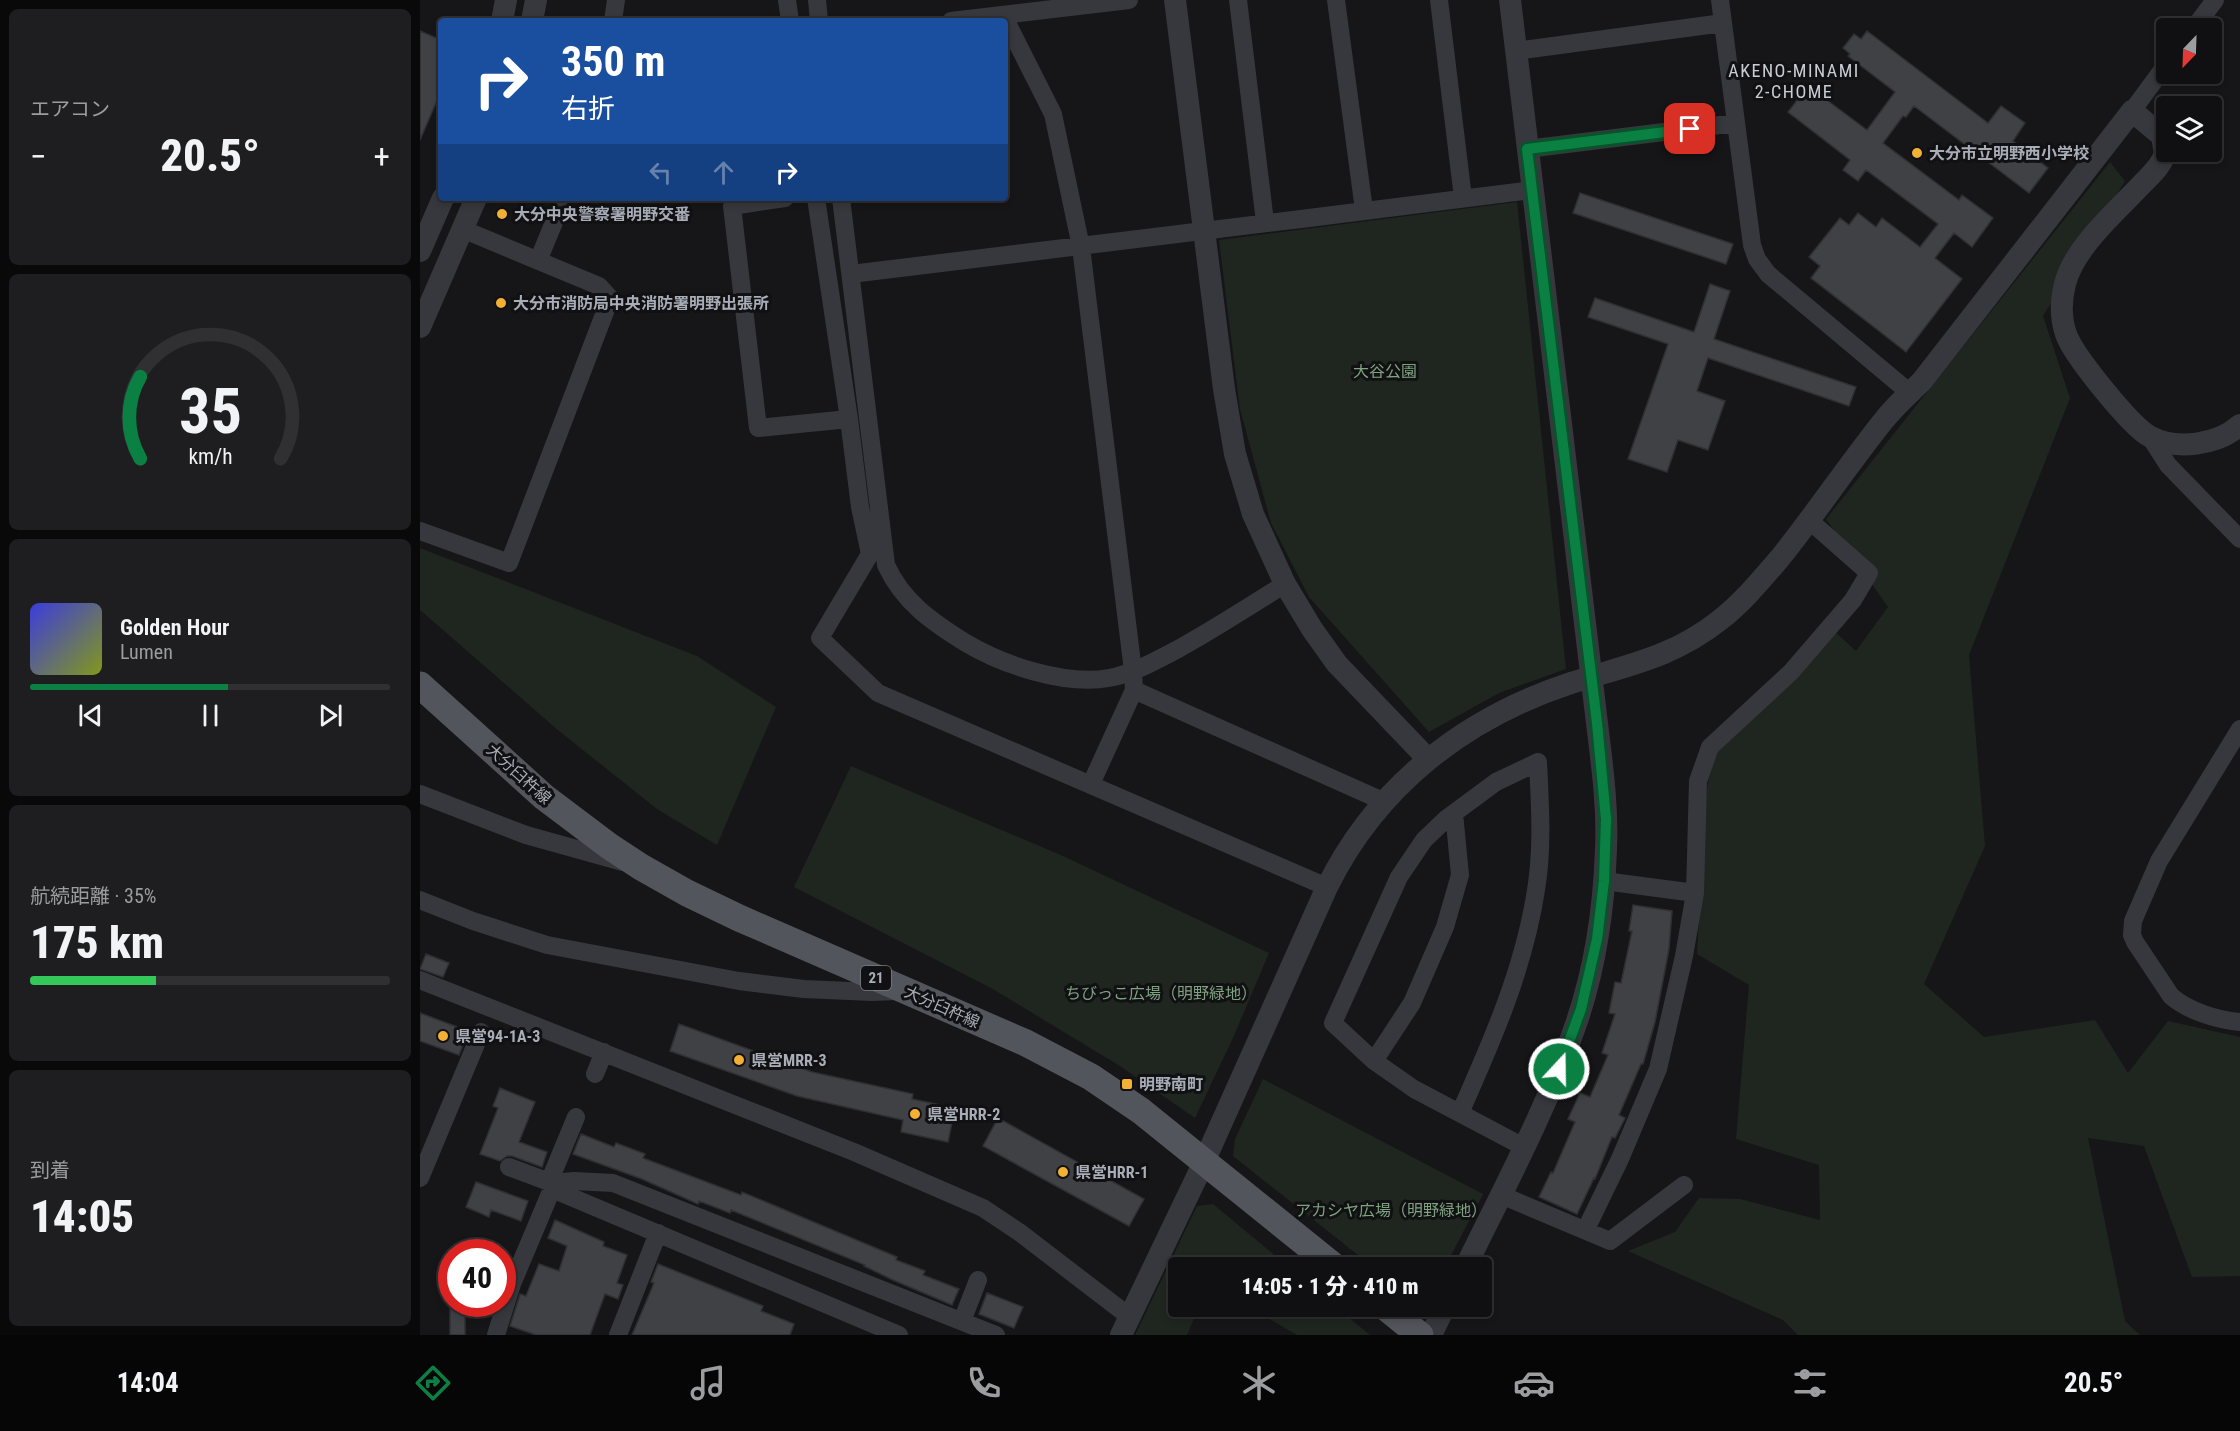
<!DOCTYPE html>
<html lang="ja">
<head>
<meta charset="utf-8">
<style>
  :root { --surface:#101012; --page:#1e1e20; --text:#f1f3f6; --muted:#9c9d9f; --line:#303032; --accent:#0b8043 }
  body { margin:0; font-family:"Roboto Condensed","Noto Sans JP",sans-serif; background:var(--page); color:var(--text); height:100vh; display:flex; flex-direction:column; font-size:22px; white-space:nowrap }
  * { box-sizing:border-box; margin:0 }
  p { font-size:20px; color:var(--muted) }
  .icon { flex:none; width:33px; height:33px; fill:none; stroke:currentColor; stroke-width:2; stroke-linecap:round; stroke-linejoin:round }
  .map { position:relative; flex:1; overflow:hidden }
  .panel { display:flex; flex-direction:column; gap:9px; padding:9px; background:#09090a; width:420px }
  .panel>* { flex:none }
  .top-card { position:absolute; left:18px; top:18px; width:570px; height:183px; border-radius:6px; box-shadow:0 3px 9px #0003,0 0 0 2px var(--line); background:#1a4fa0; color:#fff; overflow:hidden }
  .needle { width:39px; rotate:203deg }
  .fabs { position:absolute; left:1736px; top:18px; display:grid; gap:12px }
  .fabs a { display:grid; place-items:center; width:66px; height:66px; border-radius:6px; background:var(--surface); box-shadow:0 3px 9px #0003,0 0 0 2px var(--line); font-size:30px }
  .speed { position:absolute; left:18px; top:1239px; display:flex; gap:12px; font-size:30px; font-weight:700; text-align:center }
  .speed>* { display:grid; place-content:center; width:78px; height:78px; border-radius:50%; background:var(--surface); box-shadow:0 3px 9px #0003,0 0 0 2px var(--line); line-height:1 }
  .speed .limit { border:9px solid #d22; background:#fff; color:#111 }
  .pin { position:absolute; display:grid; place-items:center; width:51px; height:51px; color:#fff; margin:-26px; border-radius:12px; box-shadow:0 3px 9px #0006 }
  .me { position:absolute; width:66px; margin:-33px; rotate:21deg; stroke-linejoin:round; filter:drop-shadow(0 0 4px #0008) }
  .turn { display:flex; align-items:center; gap:21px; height:126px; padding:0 24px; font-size:27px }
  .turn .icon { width:78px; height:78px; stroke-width:2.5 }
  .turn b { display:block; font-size:42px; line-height:51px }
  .lanes { display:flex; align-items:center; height:57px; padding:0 24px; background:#0003; justify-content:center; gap:30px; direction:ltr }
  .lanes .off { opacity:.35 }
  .big { font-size:45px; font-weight:800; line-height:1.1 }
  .panel .card { flex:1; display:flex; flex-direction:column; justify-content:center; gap:9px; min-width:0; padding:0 21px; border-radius:9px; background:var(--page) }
  .panel .dial { align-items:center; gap:0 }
  .dial svg { height:156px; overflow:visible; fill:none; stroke:var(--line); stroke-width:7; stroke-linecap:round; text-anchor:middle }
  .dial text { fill:var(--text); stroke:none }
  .song { display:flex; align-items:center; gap:18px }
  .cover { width:72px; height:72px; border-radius:9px; background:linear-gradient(135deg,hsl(240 70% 55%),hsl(70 70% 35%)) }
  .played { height:6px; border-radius:3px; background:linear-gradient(90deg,var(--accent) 55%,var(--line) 55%) }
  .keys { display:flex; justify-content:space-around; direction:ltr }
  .heat { display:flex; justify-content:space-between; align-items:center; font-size:33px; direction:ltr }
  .charge { height:9px; border-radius:4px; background:linear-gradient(90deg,#34c759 35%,var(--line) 0) }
  .trip { position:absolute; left:748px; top:1257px; width:324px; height:60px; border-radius:6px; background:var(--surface); box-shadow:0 3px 9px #0003,0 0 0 2px var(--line); font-weight:800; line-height:60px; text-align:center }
  .tabs { display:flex; height:96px; justify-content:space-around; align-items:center; background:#060607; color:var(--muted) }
  .tabs .icon { width:42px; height:42px }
  .tabs .current { color:var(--accent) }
  .tabs b { font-size:27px; color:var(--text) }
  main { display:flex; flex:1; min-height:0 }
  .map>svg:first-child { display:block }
  .green { fill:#1e261f }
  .building { fill:#404145; stroke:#303034; stroke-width:1.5 }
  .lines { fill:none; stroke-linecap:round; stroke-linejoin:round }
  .minor { stroke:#37383d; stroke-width:18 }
  .tertiary { stroke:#37383d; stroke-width:22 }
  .primary { stroke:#53555c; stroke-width:27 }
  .route-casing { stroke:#07532c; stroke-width:15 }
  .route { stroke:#0b8043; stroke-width:10 }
  .poi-dot { fill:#f2b134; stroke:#111113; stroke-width:2 }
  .labels { text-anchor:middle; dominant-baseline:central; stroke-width:6; stroke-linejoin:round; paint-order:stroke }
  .shield { fill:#111113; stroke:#7b7e86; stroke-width:1.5 }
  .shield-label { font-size:15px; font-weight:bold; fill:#a8adb8 }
  .poi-label { font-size:16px; font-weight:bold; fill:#a8adb8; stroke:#111113; text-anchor:start }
  .park-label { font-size:16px; fill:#7fa381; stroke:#111113 }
  .street-label { font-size:16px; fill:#a8adb8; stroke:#111113 }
  .neighbourhood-label { font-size:18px; letter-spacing:1.5px; fill:#c9ccd4; stroke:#111113 }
</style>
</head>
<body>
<main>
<section class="panel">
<div class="card"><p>エアコン</p>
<div class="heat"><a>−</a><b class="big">20.5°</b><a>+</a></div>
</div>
<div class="card dial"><svg viewBox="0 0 100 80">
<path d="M14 69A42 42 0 1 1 86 69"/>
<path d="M14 69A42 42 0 0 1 14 27" stroke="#0b8043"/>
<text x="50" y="56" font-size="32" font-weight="700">35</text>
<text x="50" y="72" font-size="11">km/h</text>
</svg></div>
<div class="card">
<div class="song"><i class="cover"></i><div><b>Golden Hour</b><p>Lumen</p></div></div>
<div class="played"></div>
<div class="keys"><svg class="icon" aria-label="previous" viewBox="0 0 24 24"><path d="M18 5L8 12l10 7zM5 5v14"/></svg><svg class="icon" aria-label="pause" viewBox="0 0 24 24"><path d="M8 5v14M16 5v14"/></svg><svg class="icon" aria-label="next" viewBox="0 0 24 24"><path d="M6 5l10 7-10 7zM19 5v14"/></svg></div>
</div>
<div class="card"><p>航続距離 · 35%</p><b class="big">175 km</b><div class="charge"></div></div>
<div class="card"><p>到着</p><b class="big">14:05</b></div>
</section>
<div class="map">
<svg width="1820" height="1335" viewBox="0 0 1820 1335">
  <rect width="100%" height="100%" fill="#161618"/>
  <path class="green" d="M1690,162L1705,181L1623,316L1650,398L1549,655L1565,846L1504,984L1564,1037L1675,1020L1708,1073L1748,1021L1820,1037V1276L1772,1277L1724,1146L1668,1138L1705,1321L1720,1335H1378L1363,1320L1208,1251L1255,1232L1279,1198L1320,1199L1400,1220L1399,1165L1316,1139L1329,985L1277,954L1285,806L1292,750L1412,629L1436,651L1468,607L1406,519Z
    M1097,202L1146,669L1079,693L1009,732L889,597L851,523L820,409L799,240Z
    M0,548L277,656L356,707L297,845L237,809L139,731L0,610Z
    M431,766L643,856L849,953L813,1038L775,1118L700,1066L571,988L374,887Z
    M843,1079L1063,1194L1025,1267H953L813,1156L815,1139Z
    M793,1204L869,1267L759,1268V1306L779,1307L767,1335H715L777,1206Z
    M829,1307H916L950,1335H877Z"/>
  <path class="building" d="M0,31L21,40V91L0,140Z
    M1447,31L1568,123L1581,106L1605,123L1593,141L1628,168L1609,193L1494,106L1486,117L1483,116L1463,143L1539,200L1542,195L1573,218L1552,247L1534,233L1515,258L1542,279L1486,352L1391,278L1400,266L1389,257L1420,218L1429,225L1438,213L1456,227L1462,218L1500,247L1518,224L1446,170L1438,181L1423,170L1430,160L1368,112L1388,86L1447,130L1475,92L1428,56L1430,54L1423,48L1434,34L1441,39Z
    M1160,193L1313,244L1306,264L1153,213Z
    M1290,284L1310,291L1294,339L1436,387L1429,406L1288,358L1277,391L1305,401L1288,450L1258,440L1247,472L1208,459L1248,344L1168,317L1175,298L1274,332Z
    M1213,905L1252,911L1249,949L1235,1022L1223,1064H1221L1199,1115L1205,1118L1195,1138L1192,1137L1175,1179L1174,1178L1157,1214L1119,1197L1131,1172L1133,1173L1155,1122L1148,1119L1160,1093L1170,1097L1188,1055L1182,1053L1195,1014L1189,1013L1195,982L1201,983L1212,931H1209Z
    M6,954L29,963L23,977L0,969Z
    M0,1013L48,1031L39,1055L0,1041Z
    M259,1024L392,1072L493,1094L492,1099L535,1108L528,1142L481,1132L483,1120L377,1096L250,1051Z
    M80,1088L115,1102L99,1142L127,1152L122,1167L92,1156H87L80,1161L60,1154L78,1108L73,1106Z
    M578,1118L724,1199L709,1226L563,1146Z
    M161,1134L194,1147L196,1143L225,1154L223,1158L321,1195L322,1192L477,1257L476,1260L505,1271L503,1275L539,1289L532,1305L473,1280L444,1266L445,1265L311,1210L310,1213L279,1201L278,1204L222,1179L153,1154Z
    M56,1182L108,1201L101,1221L71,1210L69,1217L46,1207Z
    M135,1220L184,1242L183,1246L207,1255L197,1283L203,1285L198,1299L185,1294L170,1335H116L90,1326L100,1294L106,1296L119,1264L139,1271L147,1246L128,1238Z
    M238,1264L343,1306L341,1311L374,1324L370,1335H212L234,1283L231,1282Z
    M567,1293L603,1307L594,1328L559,1314Z
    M30,1304H45V1335H30Z"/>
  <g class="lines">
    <path class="minor" d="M367,0L370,21
      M397,0L399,21
      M818,0L845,222
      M916,0L944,210
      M1019,0L1043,198
      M1300,0L1332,245L1337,259L1348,274L1490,393
      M583,15L633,114L661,247L713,671L714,690L671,784
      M193,21L196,0
      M531,21L709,0
      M1774,28L1795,0
      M1096,51L1303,23
      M1712,111L1746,65
      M1107,149L1316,123
      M365,198L312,206L338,428L429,419
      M396,198L429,419L440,507L450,554L400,638L458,693L907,887
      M421,198L466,565C483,602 512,622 546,643C583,665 645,686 689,678C715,673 737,660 760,648C796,628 830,606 865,584
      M118,261L144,198
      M431,274C658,248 885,218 1112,190
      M1730,437L1748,465L1820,539
      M0,531L89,563L188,304L189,297L179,286L42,229
      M714,690L965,802
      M1820,729L1739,861L1713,921L1712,935L1715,942L1751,996C1768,1011 1797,1020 1820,1022
      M0,794L106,835L203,862
      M1275,893L1278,781L1290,747L1371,672L1433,600L1449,573L1390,521
      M0,900L53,921L127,945L319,981L384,989L452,992L477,991
      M0,980L434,1152L563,1208L599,1232L710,1317
      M954,1061L992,1003L1025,927L1040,875L1034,813
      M175,1074L184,1052
      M1040,1113C1072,1041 1104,969 1116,890C1123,848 1120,805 1118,762L1076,782L1026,819L1004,840L979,877L913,1023L954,1061L994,1089L1104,1147
      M89,1167L132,1183L154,1181L193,1183L576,1335
      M0,1178L61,1032
      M132,1189L479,1335
      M1081,1195L1190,1241L1264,1185
      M1166,1229L1200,1159L1238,1069L1264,956L1275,893L1184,881
      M542,1321L558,1280
      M76,1335L92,1284L132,1189V1175L156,1117
      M198,1335L238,1233"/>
    <path class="tertiary" d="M755,0L804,389L815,454L833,514L865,584L892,629L917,664L1007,758
      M82,21L86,0
      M112,21L116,0
      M0,251L23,198
      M0,327L56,198
      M1045,1268C1084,1188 1127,1108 1156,1024C1175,969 1184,907 1186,849C1188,807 1182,765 1177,723L1090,0
      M701,1335L784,1162L907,887C957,786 1044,718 1151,683C1207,665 1252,658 1300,620C1323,602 1341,580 1360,558C1396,513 1428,465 1464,420C1475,406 1489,394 1502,381L1712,111L1742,136L1745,154C1741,166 1731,175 1723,183C1697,211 1654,247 1645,284C1641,300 1640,317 1646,334C1653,355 1710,425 1729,436C1756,451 1798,445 1820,425
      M1011,1335L1025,1306"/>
    <path class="primary" d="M0,685L124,797L189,846L221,867L267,893L319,918L606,1043L671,1077L721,1111L916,1268
      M964,1306L1000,1335"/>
  </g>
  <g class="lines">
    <g class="route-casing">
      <path id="route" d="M1139,1069L1161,1009L1177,939L1184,881L1186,819L1177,723L1107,149L1270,129"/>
    </g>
    <use href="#route" class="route"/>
  </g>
  <g class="poi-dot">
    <circle cx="1497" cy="153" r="6"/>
    <circle cx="82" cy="214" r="6"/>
    <circle cx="81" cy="303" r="6"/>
    <circle cx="23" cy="1036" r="6"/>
    <circle cx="319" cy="1060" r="6"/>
    <rect x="701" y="1078" width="12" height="12" rx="3"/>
    <circle cx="495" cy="1114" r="6"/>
    <circle cx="643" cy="1172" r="6"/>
  </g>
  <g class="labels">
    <rect class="shield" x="441" y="966" width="30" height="24" rx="4.5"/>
    <g class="shield-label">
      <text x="456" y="978">21</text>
    </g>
    <g class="poi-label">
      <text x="1509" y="153">大分市立明野西小学校</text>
      <text x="94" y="214">大分中央警察署明野交番</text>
      <text x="93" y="303">大分市消防局中央消防署明野出張所</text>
      <text x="35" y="1036">県営94-1A-3</text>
      <text x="331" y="1060">県営MRR-3</text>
      <text x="719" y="1084">明野南町</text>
      <text x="507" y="1114">県営HRR-2</text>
      <text x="655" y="1172">県営HRR-1</text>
    </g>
    <g class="park-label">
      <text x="965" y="371">大谷公園</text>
      <text x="741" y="993">ちびっこ広場（明野緑地）</text>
      <text x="971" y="1210">アカシヤ広場（明野緑地）</text>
    </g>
    <g class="street-label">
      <text transform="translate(99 774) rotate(42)">大分臼杵線</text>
      <text transform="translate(522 1007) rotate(24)">大分臼杵線</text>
    </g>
    <g class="neighbourhood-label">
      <text x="1374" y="70">AKENO-MINAMI<tspan x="1374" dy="21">2-CHOME</tspan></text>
    </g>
  </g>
</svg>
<div class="fabs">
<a><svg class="needle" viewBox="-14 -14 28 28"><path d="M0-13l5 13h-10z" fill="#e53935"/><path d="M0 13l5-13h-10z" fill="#9c9d9f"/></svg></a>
<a><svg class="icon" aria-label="layers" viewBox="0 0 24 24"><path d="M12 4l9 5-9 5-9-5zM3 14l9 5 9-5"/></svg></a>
</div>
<div class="speed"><div class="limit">40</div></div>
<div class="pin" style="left:1270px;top:129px;background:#d93025"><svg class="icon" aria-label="arrive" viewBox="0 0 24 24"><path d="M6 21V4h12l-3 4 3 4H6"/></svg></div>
<svg class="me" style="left:1139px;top:1069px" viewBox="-20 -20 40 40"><circle r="17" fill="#0b8043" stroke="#fff" stroke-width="3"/><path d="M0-11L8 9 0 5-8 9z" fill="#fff"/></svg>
<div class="trip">14:05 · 1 分 · 410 m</div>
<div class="top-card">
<div class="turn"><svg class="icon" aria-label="right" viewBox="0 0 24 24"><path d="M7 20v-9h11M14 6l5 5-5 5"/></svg><div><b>350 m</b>右折</div></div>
<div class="lanes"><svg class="icon off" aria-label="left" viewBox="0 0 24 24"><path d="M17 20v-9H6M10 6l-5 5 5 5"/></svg><svg class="icon off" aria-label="ahead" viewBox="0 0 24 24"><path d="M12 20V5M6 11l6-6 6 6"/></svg><svg class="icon" aria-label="right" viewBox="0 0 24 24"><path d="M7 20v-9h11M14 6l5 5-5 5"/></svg></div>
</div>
</div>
</main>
<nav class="tabs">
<b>14:04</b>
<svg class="icon current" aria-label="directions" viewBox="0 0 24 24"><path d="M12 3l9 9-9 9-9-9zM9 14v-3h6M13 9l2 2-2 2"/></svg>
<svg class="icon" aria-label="music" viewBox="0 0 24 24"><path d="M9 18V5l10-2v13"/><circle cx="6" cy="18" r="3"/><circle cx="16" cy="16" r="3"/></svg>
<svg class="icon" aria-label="phone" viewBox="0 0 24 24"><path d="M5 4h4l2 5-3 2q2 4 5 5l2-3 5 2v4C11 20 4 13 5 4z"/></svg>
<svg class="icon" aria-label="climate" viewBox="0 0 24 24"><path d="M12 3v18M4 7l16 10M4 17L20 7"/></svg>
<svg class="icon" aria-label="car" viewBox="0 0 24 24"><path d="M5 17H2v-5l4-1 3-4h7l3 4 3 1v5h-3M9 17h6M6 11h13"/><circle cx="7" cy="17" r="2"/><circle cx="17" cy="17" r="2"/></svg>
<svg class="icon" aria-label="filters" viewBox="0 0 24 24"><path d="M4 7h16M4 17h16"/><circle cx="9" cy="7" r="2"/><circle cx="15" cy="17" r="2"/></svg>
<b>20.5°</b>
</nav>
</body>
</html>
